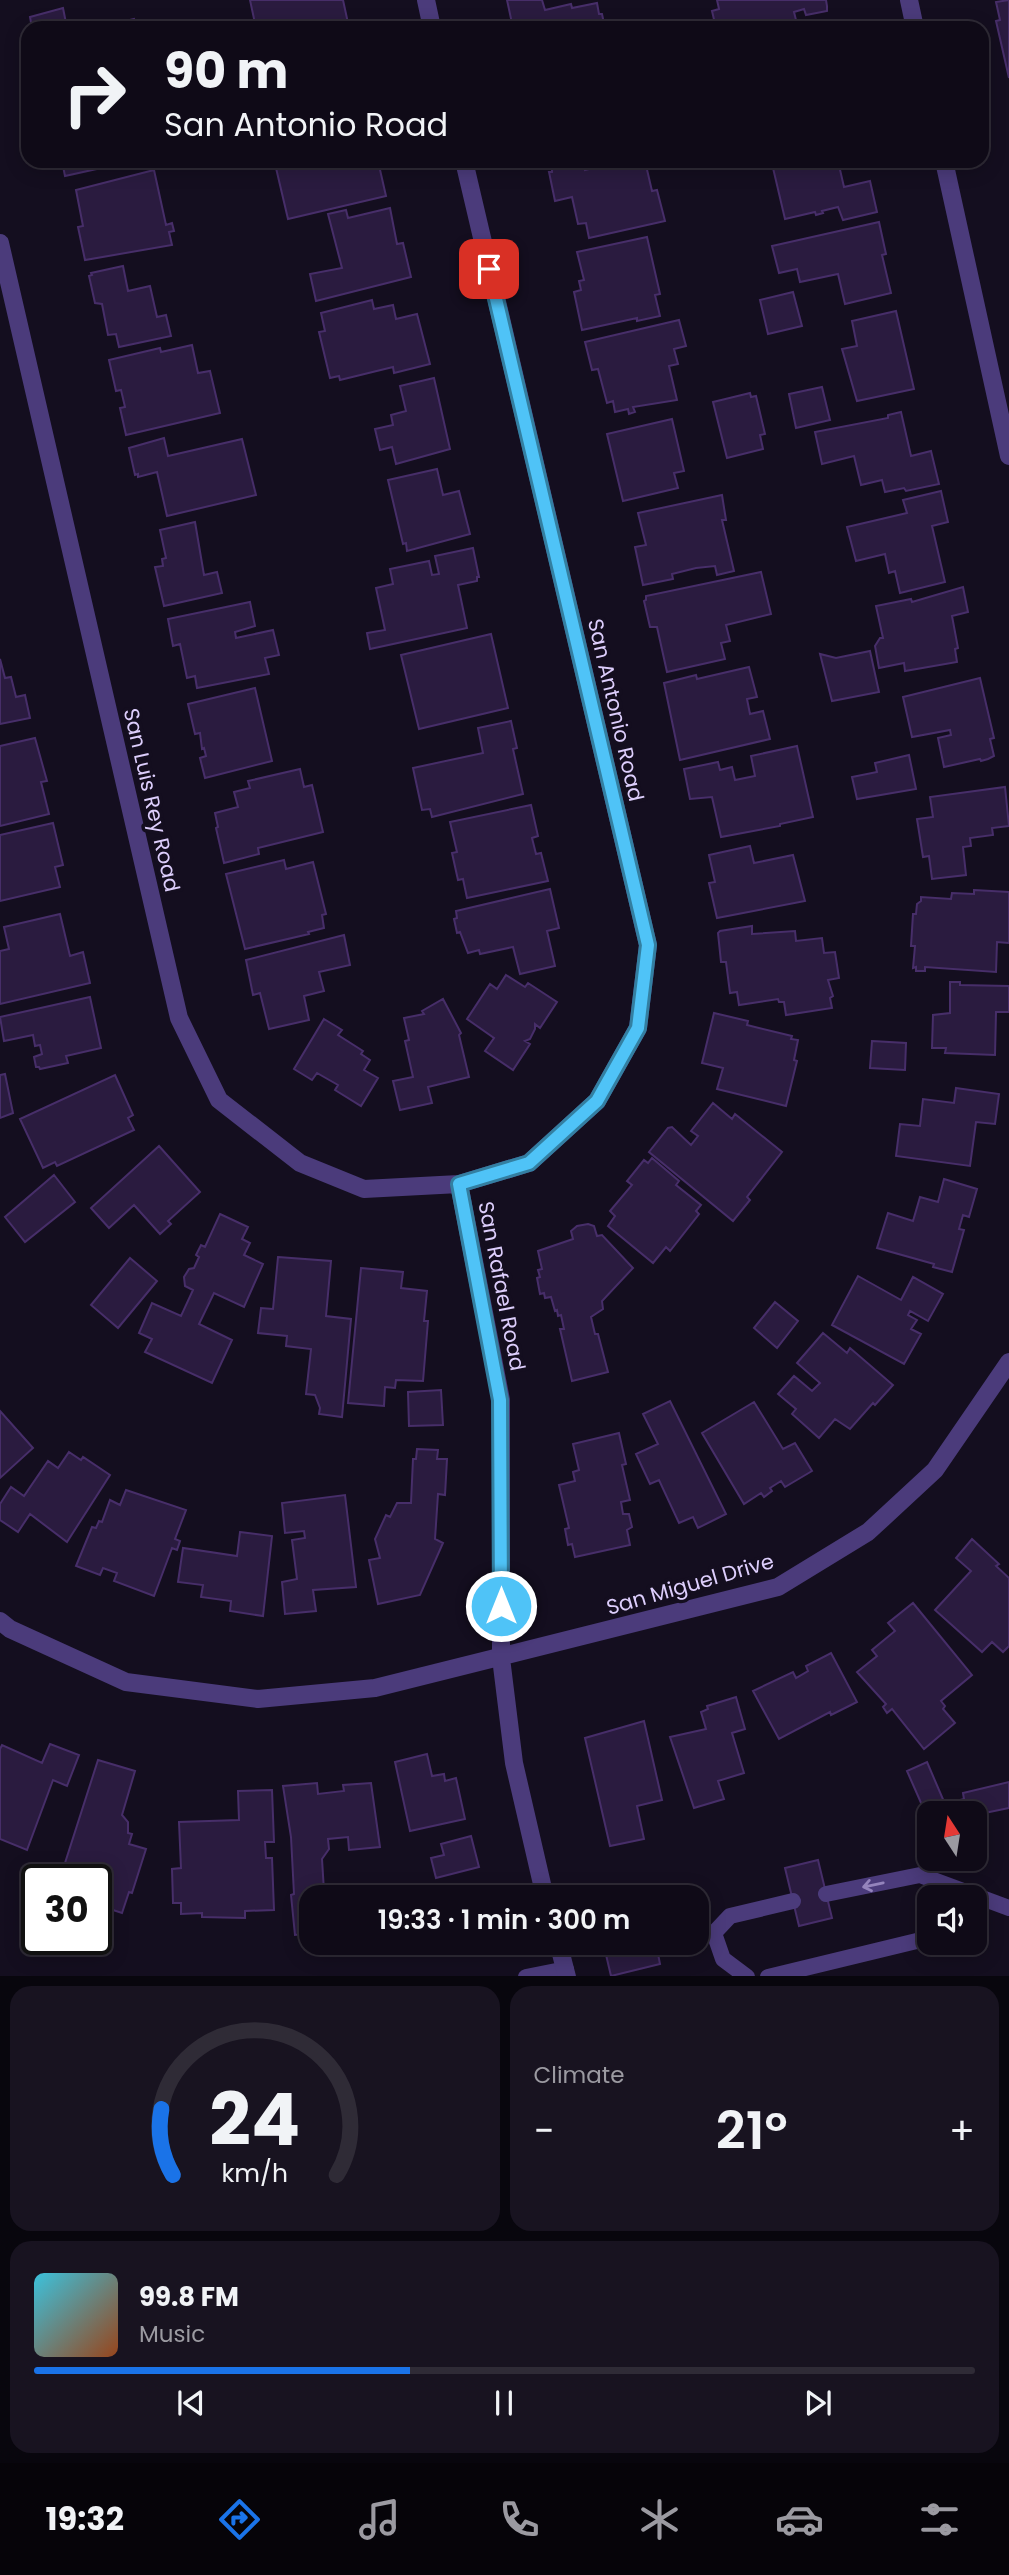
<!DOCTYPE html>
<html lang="en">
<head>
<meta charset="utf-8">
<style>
  :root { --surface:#0f0a17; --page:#181320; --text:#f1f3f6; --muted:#9b9aa1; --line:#2f2b36; --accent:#1a73e8 }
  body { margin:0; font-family:Poppins,sans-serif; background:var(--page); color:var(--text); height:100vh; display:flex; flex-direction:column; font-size:26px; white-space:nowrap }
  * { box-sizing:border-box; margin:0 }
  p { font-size:23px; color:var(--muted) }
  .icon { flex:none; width:38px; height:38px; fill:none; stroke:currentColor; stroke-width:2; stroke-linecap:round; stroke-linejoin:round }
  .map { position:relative; height:1976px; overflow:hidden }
  .side { display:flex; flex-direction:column; gap:10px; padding:10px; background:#08060d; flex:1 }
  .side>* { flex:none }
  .hud { position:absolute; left:21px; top:21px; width:968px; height:147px; border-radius:21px; box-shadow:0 4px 18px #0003,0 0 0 2px var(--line); background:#0f0a17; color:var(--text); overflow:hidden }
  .needle { width:46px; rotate:348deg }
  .controls { position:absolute; left:917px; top:1801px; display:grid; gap:14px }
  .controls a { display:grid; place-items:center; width:70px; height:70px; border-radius:14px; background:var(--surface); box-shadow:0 4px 18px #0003,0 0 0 2px var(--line); font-size:35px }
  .speed { position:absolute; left:21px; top:1864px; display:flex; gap:14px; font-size:35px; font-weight:700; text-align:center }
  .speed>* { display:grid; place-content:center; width:91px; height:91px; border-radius:50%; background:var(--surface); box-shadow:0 4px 18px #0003,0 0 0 2px var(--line); line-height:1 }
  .speed .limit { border:4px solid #111; border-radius:10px; background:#fff; color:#111 }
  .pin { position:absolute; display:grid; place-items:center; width:60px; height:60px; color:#fff; margin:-30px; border-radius:14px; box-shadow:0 4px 10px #0006 }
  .me { position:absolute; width:77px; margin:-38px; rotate:0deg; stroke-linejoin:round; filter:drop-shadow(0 0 5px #0008) }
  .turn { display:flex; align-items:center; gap:24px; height:147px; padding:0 28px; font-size:32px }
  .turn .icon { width:91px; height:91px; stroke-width:2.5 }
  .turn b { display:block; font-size:49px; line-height:60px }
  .big { font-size:52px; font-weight:600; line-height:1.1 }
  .side .widget { flex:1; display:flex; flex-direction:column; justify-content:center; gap:10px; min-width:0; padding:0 24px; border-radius:21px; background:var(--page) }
  .side .dial { align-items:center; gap:0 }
  .dial svg { height:182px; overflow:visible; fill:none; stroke:var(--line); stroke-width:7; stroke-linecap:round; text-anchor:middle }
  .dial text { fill:var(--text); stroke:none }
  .song { display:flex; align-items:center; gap:21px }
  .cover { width:84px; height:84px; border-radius:10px; background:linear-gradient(135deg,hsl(190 70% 55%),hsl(20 70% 35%)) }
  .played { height:7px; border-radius:4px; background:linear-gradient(90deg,var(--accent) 40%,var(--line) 40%) }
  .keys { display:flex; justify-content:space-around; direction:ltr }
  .heat { display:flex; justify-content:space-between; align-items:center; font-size:38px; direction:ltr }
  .side .tiles { flex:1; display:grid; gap:10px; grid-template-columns:1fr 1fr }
  .widget:last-child { grid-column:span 2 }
  .trip { position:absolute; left:299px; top:1885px; width:410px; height:70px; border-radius:21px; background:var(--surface); box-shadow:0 4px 18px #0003,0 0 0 2px var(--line); font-weight:600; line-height:70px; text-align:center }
  .dock { display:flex; height:112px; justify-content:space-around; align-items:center; background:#060409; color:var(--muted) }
  .dock .icon { width:49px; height:49px }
  .dock .active { color:var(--accent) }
  .dock b { font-size:32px; color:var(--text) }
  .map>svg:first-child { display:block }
  .building { fill:#2a1b3f; stroke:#472e69; stroke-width:2 }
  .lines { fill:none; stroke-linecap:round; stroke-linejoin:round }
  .lane { stroke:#4b3b7b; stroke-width:16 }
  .street { stroke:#4b3b7b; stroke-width:18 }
  .oneway { stroke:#9484bc }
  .route-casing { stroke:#337fa1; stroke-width:18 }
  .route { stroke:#4fc3f7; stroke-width:12 }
  .labels { text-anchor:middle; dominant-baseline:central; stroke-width:7; stroke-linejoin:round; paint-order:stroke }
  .street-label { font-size:21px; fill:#ddcefc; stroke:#140e1f }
</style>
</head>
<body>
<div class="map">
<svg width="1009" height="1977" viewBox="0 0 1009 1977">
  <rect width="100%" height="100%" fill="#140e1f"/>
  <path class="building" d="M250,0H343L348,23L325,28H256Z
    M507,0H542L545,10L571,4L572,8L597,3L599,14H602L605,28H513Z
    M717,0H826L827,6V11L806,15L804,9L794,12L798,28H716L712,11L719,9Z
    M1009,0V78L996,21L1000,20L996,2Z
    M63,8L67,28H32L30,17Z
    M134,19L136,28H96Z
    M62,161H133L65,176Z
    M306,161H378L386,196L288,219L276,168Z
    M622,161H645L652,191L657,190L665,221L589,238L586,223L578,224L572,197L555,201L549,172H552V169L583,162L585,170Z
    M775,161H838L844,187L870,181L877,212L843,220L838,207L822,211L823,213L816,215L815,212L785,219L773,168L776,167Z
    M154,170L166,225L172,223L174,231L169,232L172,245L85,260L78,227L83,226L76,190Z
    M390,208L397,244L403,243L411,277L316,301L310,274L342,268L328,214L346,210L348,218Z
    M879,222L886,254L882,255L891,293L845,304L838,274L800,282L797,269L779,273L772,246Z
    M647,237L660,294L655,295L660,316L637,321V318L582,330L574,292L581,290L579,281L584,280L577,252Z
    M123,266L128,291L150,286L157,317L166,315L171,336L119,347L116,334L108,335L102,304L95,303L89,276L92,275L91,273Z
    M793,292L802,326L768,334L760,300Z
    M372,300L374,309L393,305L396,319L417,314L430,364L394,373L393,367L340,380L339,376L330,378L319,332L325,331L321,313Z
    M896,311L914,389L857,401L842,349L857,346L852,321Z
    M679,320L686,346L674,349L678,364L669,366L677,400L633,407L635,412L629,414L628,409L615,412L613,401L607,403L598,369L592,370L585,342Z
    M192,345L198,373L210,371L220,413L126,435L120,408L125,407L121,390L116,391L109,360L160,348L161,352Z
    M434,378L450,449L396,464L392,447L380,450L375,429L393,425L391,415L406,411L400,386Z
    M822,387L830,420L796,428L789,394Z
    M750,393L751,397L756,396L765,434L760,435L763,449L727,458L713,402Z
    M901,412L911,456L931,451L939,484L906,491L904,488L885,492L882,480L861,485L854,456L822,464L815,432L888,418V415Z
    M672,419L684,471L674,473L678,488L623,501L607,434Z
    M164,438L168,456L242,439L256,495L167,516L157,472L138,477V474L135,475L129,448Z
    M437,469L443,495L459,491L470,534L407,551L406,543L403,544L388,480Z
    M941,491L948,522L932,526L945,582L900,593L895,571L889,573L885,554L856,561L847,527L907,513L903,500Z
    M722,495L726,520H722L734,571L717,575L715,566L696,568L672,574L673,579L643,585L635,547L646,545L638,513Z
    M195,522L204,575L217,572L222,593L164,606L155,567L163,566L162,559L166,558L160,530Z
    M473,548L479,577H477V581L458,585L467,628L370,649L367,633L385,630L376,588L393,584L390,569L429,561L432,575L439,574L435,556Z
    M761,572L771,614L726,625L730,641L721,643L725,659L667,672L657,627H650L644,601L646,600V596Z
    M963,587L968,612L952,616L958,648L955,649L957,662L905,671L904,663L879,668L875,646L880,638H883L876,606L911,599L912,602Z
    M250,602L255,626L235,632L236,638L273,630L279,655L265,658L269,674L197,688L195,676L187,678L180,644L173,646L168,619Z
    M491,634L508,708L419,729L401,655Z
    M870,651L879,692L832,701L820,654L836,658Z
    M0,659L5,678L11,677L16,697L25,695L30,718L0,724Z
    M749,667L757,697L747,699L750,714L763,711L770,739L680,760L664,683L696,675L697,679Z
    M980,678L994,738L990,739L994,756L988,759L981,761L980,759L944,767L938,738L951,735L950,730L912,737L903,697Z
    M255,688L272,761L205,778L200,758L206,756L204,748L202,749L200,733L195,734L188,704Z
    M511,721L517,748L513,749L523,794L432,817L430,809L422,810L413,768L483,753L478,728Z
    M35,738L47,781L41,782L49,814L0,826V746Z
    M797,746L813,817L780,824V826L721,837L712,797L690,799L684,769L718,762L720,770L732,767L735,780L755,776L751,756Z
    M909,755L916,789L857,799L852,777L877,772L875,763Z
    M300,769L304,787L312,785L323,832L258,848L259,854L224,863L216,828L218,827L215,813L238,807L234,792L250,788L248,781Z
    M1005,787L1009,826L992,828L993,835L970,838L971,846L963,847L966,875L932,879L929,856L923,857L917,819L933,817L930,797Z
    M531,805L538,836L532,838L536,854L541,853L548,881L467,898L463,879L458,880L452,853L457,852L450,822Z
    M53,823L63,865L55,867L60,887L0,901V835Z
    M750,846L754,863L793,855L805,901L717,918L709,883L715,882L709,855Z
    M284,860L286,869L313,862L326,914L322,915L324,928L308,932L309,934L245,949L226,874Z
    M550,889L559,928L547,931L555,966L520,974L513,947L480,954L479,950L468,953L460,932L457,933L454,919L457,918L456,911Z
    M974,890L1009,892V943L997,942L996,972L925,967V971H916V967L913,968L915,946H911L913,914H916L917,904L921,901V897L951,899L952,893L974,894Z
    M60,914L70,956L83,952L90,983L0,1004V951L9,949L4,927Z
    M752,926V934L795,931L796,941L822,938L824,953L835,952L839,978L828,980L833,996L830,998L832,1008L786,1015L784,1002H779L778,999L739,1005L737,992L730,993L726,962H721L718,933L720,931Z
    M344,935L350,965L319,972L324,991L304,996L309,1020L269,1029L260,993L253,995L246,960Z
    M506,975L525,987L528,983L557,1002L540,1028L535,1024V1029L530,1039L525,1041L530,1044L513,1070L485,1051L494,1038L467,1019L490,984L497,989Z
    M950,982H960V985L1009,986V1012H996L995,1055L945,1053L946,1048H932L933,1015L950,1013Z
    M90,997L101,1048L66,1056L68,1063L40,1069L39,1067H36L34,1057L42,1054L40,1045L35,1046L33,1035L4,1041L0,1017Z
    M443,999L461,1033L459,1035L469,1077L428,1087L432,1103L400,1110L393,1081L413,1077L405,1041L409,1040L404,1018L424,1014L422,1011Z
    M714,1013L748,1021L747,1025L792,1036L791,1039L798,1040L794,1060L797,1061L786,1106L717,1089L723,1068L702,1063Z
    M324,1019L342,1030L338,1035L363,1051L361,1054L370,1060L364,1070L378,1078L361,1106L335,1090L338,1085L317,1073L312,1080L294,1069Z
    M872,1041L906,1043L905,1070L870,1068Z
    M5,1074L13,1113L0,1118V1075Z
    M115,1075L133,1115L128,1118L134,1130L57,1166L55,1162L43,1168L20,1119Z
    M956,1088L999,1094L995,1124L976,1122L970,1166L896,1156L900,1124L920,1126L923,1099L954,1103Z
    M713,1103L732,1119L735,1114L782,1152L747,1197L750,1200L733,1221L649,1152L668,1128L672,1127L691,1145L698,1136L691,1131Z
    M159,1146L200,1192L168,1221L171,1224L160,1234L134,1205L109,1228L91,1208Z
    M652,1158L679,1181L676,1185L701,1205L696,1211L699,1214L670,1251L666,1247L653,1263L608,1226L615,1216L610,1211L632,1185L627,1181L644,1160L648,1163Z
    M54,1175L75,1202L25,1242L5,1217Z
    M944,1179L977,1189L969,1217L963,1215L959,1229L964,1230L952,1272L933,1267L934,1264L877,1248L888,1213L913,1221L920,1197L938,1202Z
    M220,1214L248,1227L242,1239L250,1243L244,1255L263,1264L244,1307L214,1293L199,1324L232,1340L212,1383L145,1352L152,1339L139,1333L152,1303L181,1316L193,1290L185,1286L184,1277L189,1269L194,1268L199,1257L196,1255L201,1245L205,1247Z
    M588,1224L594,1226L597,1236L602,1235L633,1268L602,1301L603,1309L591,1317L595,1334H598L608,1372L572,1381L560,1329H564L561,1315L558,1316L557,1310L555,1311L551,1297L545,1298L544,1293L540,1294L537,1278L540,1277L538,1270L542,1269L538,1251L573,1239L571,1231L577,1226Z
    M278,1257L331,1261L326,1316L351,1319L342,1417L319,1414L320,1408L315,1395L306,1394L311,1349L286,1346L287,1336L258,1333L261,1308L273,1309Z
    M130,1258L157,1281L118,1328L91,1305Z
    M361,1268L403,1272L401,1288L427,1291L424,1321H428L423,1381L396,1380L395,1388L385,1387L384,1406L348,1403Z
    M858,1276L901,1300L913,1277L943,1294L928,1321L910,1311L908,1315L917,1320L911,1329L921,1334L904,1364L832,1325Z
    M775,1302L798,1321L777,1348L754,1328Z
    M823,1333L847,1353L850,1348L893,1385L875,1405L873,1403L850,1429L835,1419L819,1438L792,1414L796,1409L778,1394L794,1376L812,1391L820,1383L797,1363Z
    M441,1390L443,1425L409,1426L408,1392Z
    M670,1401L726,1514L698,1528L693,1517L679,1523L659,1480L650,1484L636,1454L658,1444L643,1414Z
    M754,1402L783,1449L795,1443L812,1471L785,1487L781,1481L770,1488L772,1491L764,1497L761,1493L744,1504L702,1433Z
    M0,1411L33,1448L0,1478Z
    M619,1433L626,1464L622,1465L630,1500L621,1502L623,1514H629L632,1527L627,1530L630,1545L575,1557L572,1544L568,1545L565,1529L569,1528L559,1485L575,1481L573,1472L579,1470L573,1444Z
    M417,1449L438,1450L437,1459H447L445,1495L438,1494L435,1539L443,1543L420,1595L378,1604L369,1560L380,1558L375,1539L386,1515L390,1517L397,1503H411L413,1459H416Z
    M69,1452L81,1460L83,1457L110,1475L67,1542L30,1514L18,1532L0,1520V1504L11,1487L24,1496L48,1461L58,1468Z
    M126,1490L186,1510L175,1539L180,1541L177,1550L172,1548L154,1596L114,1581L117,1573L103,1568L100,1575L76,1566L92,1527L96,1528L99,1521L102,1522L110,1500L120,1505Z
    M345,1495L356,1587L313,1590L316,1611L285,1614L282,1582L297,1579L292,1540L305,1538L304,1531L285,1533L282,1503Z
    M240,1532L272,1536L263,1616L230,1611L231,1601L201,1597L203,1585L178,1582L183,1548L237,1556Z
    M972,1539L999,1564L996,1566L1009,1578V1646L1003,1652L992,1642L982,1652L935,1610L971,1571L956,1558Z
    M913,1603L972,1675L941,1701L945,1706L943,1709L955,1723L924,1749L892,1709L887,1713L883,1707L886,1704L857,1672L877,1656L872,1650L895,1631L888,1623Z
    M831,1653L857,1702L831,1715L830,1712L779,1739L753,1691L793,1672L796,1678L808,1671L806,1666Z
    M736,1697L745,1729L732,1733L744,1773L718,1781L724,1799L694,1808L670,1737L706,1729L701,1712L708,1709L707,1706Z
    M644,1721L662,1800L637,1806L644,1839L610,1846L585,1738Z
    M50,1744L79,1755L67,1786L53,1780L27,1850L0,1839V1749L2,1745L42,1763Z
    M427,1754L432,1776L444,1774L445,1781L456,1778L465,1819L410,1831L395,1762Z
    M98,1760L135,1771L122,1815L128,1822V1833L132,1834L129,1844L146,1849L132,1893L129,1892L122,1913L110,1909L108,1916L96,1913V1880H65L69,1865L65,1863Z
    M927,1762L945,1804L964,1799L963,1793L1009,1782V1808L975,1815V1813H929V1821L907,1771Z
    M317,1783L318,1794L344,1791L343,1785L371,1783L380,1847L349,1850L348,1837L328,1839L329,1849L322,1859L324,1891L340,1890L341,1897H312V1933L295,1935L291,1895L294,1894L291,1837L283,1786Z
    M272,1790L274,1842H265L266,1858H272L274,1910L245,1911V1918L202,1917V1913L181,1914V1903H173L172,1869L181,1868L179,1822L239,1820L238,1791Z
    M471,1836L479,1867L436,1878L431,1858L444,1855L441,1844Z
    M818,1860L832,1918L799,1926L785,1868Z
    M438,1887L440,1897H407L406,1894Z
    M603,1942H662L664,1952L658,1954L660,1964L611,1976Z"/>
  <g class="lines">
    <path class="lane" d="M826,1894L920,1875L1009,1908
      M526,1977L566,1969
      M747,1977L723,1959L714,1933L730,1916L793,1901
      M768,1977L929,1938"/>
    <path class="street" d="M426,0L432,28
      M909,0L915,28
      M944,161L1009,456
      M0,243L179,1018L219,1100L300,1163L364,1189L459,1184L529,1163L597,1101L638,1028L648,945L464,161
      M459,1184L501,1400V1658L514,1763L545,1897
      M0,1621L10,1629L126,1682L258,1699L375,1688L778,1587L868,1532L935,1470L1009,1362
      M558,1942L567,1977"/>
  </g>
  <defs><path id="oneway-shaft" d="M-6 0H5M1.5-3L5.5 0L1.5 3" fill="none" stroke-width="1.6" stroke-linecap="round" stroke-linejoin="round" transform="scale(1.75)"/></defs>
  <use class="oneway" href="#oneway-shaft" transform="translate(873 1885) rotate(168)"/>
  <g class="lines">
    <g class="route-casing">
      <path id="route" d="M489,269L648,945L638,1028L597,1101L529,1163L459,1184L500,1400L501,1606"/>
    </g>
    <use href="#route" class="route"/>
  </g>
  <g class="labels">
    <g class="street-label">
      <text transform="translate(616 710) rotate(77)">San Antonio Road</text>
      <text transform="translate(152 800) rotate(77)">San Luis Rey Road</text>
      <text transform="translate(502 1286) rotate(79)">San Rafael Road</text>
      <text transform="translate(690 1584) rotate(-16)">San Miguel Drive</text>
    </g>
  </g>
</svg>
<div class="controls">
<a><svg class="needle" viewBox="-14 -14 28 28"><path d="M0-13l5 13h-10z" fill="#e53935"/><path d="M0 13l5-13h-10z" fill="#9b9aa1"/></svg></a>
<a><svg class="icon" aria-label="sound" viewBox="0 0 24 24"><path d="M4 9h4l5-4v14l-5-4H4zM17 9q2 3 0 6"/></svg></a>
</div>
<div class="speed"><div class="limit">30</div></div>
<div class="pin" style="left:489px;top:269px;background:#d93025"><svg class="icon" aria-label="arrive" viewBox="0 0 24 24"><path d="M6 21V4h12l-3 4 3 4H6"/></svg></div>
<svg class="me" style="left:501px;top:1606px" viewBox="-20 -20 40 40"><circle r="17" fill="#4fc3f7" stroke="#fff" stroke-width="3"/><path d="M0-11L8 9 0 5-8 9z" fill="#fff"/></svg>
<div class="trip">19:33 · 1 min · 300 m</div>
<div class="hud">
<div class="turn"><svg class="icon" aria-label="right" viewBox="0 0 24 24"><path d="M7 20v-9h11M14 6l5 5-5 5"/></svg><div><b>90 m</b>San Antonio Road</div></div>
</div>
</div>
<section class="side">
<div class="tiles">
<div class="widget dial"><svg viewBox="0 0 100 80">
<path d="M14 69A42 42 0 1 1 86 69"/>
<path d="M14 69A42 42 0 0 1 9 40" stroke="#1a73e8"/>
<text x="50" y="56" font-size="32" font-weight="700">24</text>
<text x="50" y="72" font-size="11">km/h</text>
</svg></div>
<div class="widget"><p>Climate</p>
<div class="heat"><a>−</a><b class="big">21°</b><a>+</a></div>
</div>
<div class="widget">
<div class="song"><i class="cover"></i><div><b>99.8 FM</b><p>Music</p></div></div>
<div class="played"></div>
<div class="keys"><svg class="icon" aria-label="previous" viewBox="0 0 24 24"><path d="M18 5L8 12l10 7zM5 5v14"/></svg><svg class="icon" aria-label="pause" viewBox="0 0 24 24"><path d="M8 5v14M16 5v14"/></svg><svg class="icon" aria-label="next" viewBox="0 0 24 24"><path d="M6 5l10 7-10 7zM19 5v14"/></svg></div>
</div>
</div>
</section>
<nav class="dock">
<b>19:32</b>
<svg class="icon active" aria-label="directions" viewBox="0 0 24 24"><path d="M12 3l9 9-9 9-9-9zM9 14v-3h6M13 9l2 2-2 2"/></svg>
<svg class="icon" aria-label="music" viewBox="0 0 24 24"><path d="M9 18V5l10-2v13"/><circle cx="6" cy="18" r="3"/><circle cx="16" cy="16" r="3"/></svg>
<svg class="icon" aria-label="phone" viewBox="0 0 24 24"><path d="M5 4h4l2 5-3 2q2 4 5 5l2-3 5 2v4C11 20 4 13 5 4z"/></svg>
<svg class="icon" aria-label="climate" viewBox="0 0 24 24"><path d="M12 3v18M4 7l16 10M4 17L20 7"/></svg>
<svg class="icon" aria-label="car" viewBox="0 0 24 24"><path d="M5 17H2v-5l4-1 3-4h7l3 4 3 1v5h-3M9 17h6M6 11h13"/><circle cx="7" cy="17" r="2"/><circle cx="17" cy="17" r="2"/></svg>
<svg class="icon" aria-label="filters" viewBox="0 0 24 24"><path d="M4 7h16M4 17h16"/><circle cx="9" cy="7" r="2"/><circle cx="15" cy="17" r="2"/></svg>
</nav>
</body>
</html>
